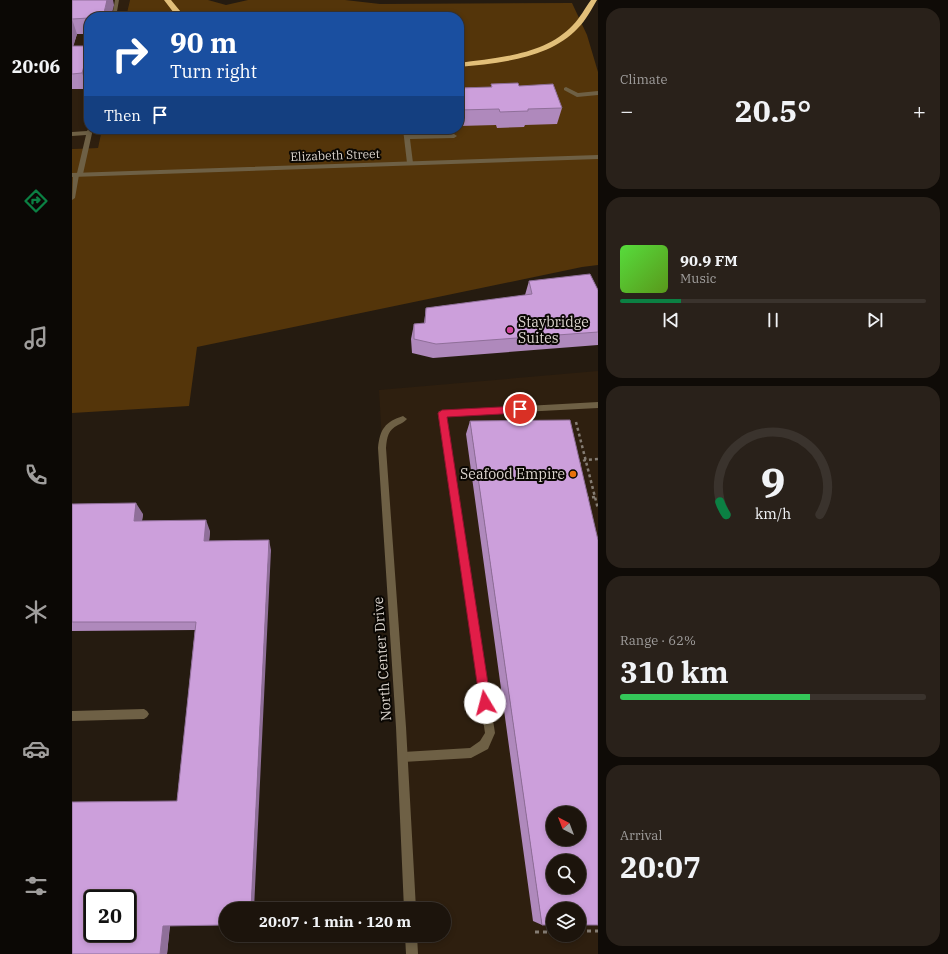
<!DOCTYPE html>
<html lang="en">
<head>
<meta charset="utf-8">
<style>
  :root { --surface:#1c140c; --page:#29211a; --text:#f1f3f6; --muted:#a09e9d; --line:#3a332d; --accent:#0b8043 }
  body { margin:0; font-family:"IBM Plex Serif",serif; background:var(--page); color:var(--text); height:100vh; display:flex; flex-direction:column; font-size:15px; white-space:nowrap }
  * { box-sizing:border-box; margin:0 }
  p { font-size:13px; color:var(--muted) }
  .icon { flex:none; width:22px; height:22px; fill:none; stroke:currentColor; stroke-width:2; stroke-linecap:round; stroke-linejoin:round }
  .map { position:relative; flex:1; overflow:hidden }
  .panel { display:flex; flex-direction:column; gap:8px; padding:8px; background:#0f0b07; width:350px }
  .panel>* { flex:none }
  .banner { position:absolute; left:12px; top:12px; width:380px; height:122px; border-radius:16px; box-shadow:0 2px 6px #0003,0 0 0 1px var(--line); background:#1a4fa0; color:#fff; overflow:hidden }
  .needle { width:26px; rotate:318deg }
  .controls { position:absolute; left:474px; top:806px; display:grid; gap:8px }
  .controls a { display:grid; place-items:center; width:40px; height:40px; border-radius:50%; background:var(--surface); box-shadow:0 2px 6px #0003,0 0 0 1px var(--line); font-size:20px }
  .speed { position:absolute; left:12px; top:890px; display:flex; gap:8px; font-size:20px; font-weight:700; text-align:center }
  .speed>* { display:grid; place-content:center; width:52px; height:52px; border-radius:50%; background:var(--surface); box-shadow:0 2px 6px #0003,0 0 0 1px var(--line); line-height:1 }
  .speed .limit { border:2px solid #111; border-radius:6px; background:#fff; color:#111 }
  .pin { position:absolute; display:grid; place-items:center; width:34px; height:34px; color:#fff; margin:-17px; border:2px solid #fff; border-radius:50%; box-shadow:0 1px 4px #0007 }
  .me { position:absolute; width:44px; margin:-22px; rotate:352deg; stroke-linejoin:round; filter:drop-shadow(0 0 3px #0008) }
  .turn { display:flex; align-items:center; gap:14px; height:84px; padding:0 20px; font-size:18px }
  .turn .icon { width:52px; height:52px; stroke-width:2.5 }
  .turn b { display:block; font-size:28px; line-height:34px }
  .then { display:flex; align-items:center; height:38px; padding:0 20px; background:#0003; gap:8px; font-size:15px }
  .big { font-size:30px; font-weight:800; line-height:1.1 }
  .panel .card { flex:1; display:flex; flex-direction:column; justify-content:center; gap:6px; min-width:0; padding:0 14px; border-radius:16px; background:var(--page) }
  .panel .dial { align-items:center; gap:0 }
  .dial svg { height:104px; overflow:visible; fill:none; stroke:var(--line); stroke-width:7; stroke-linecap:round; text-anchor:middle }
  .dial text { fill:var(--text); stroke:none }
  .song { display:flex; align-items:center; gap:12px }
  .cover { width:48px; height:48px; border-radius:6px; background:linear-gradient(135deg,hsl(110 70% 55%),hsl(90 70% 35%)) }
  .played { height:4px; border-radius:2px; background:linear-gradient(90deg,var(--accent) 20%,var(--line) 20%) }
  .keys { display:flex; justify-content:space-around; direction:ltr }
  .heat { display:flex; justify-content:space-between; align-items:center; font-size:22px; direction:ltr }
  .charge { height:6px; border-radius:3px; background:linear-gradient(90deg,#34c759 62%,var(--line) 0) }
  .trip { position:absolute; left:147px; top:902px; width:232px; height:40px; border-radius:20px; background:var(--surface); box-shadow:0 2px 6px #0003,0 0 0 1px var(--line); font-weight:800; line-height:40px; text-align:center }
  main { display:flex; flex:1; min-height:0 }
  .dock { display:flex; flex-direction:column; width:72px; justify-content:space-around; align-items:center; background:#0b0805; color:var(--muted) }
  .dock .icon { width:28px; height:28px }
  .dock .selected { color:var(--accent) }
  .dock b { font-size:18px; color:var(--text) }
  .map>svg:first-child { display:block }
  .built { fill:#2e1f0f; fill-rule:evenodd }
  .green { fill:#54350a }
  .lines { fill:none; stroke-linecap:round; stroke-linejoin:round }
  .path-far1 { stroke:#857d74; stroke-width:2.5; stroke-dasharray:3 3; stroke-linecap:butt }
  .path { stroke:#857d74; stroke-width:3; stroke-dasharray:4 4; stroke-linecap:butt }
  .lane { fill:#6e6045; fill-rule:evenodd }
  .street { fill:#6e6045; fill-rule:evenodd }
  .highway { fill:#e2bf79; fill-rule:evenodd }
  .wall { fill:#af89bc }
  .shaded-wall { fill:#8f6f99 }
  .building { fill:#cc9fdb; stroke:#8f6f99; fill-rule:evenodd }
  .route { fill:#e11d48; stroke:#92132f }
  .hotel-dot { fill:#d1479c; stroke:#0a0703; stroke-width:1.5 }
  .food-dot { fill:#e8710a; stroke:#0a0703; stroke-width:1.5 }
  .labels { text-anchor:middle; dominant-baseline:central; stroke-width:4; stroke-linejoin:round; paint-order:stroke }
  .far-street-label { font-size:12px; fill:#ddd6cf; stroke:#0a0703 }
  .poi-label { font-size:14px; fill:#ddd6cf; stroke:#0a0703; text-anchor:start }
  .street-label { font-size:14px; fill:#ddd6cf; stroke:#0a0703 }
</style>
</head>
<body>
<main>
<nav class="dock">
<b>20:06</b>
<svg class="icon selected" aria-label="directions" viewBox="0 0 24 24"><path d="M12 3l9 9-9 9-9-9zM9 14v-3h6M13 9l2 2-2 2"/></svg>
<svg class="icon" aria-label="music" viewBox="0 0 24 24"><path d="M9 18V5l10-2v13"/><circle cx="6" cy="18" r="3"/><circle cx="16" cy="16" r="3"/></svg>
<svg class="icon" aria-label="phone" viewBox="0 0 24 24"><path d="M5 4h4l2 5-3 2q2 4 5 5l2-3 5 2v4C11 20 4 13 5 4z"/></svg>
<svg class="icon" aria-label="climate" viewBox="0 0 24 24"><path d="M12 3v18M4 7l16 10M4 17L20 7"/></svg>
<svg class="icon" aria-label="car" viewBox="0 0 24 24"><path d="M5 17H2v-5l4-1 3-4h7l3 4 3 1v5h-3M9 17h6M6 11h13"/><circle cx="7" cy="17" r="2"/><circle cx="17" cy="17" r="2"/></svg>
<svg class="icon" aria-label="filters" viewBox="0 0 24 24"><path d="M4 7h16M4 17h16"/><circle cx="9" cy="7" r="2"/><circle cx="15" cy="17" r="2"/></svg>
</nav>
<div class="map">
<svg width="526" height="954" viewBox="0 0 526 954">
  <rect width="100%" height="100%" fill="#251b10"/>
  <path class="built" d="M0,0H58L54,17H17V129H30L26,148L0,149Z
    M526,371V954H340L339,935H372V909H337L307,390ZM481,813H507V839H481ZM481,861H507V887H481ZM481,909H507V935H481Z"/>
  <path class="green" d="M58,0H136L154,5L176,0H273L308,4L500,3L515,35L526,72V265L510,267L125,347L117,406L0,413V149L26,148L30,129H387V17H54Z"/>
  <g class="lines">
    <path class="path-far1" d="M504,422L526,509
      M506,464L513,460L526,459
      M514,498L523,497"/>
    <path class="path" d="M507,931H526
      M463,932H481"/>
    <path class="lane" d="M43,0H47L44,17H40Z
      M494,87L506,93L526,91V95L505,97L492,90V88Z
      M17,128V129H21L11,174L7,175L3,198L0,200L1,174L5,173L14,135L0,136V132L15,131Z
      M331,129H337L338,135L382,134L385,136L382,138L338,139L341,163L338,165L335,163Z
      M526,402V408L374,416L423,733L416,749L399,758L331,762L327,761L326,757L327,753L331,752L398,748L408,741L413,733L366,413L367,411Z
      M72,709L75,711L77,714L75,717L72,719L0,721V711Z"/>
    <path class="street" d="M526,155V159L0,177V173Z
      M331,416L335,419C332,422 330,423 326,425C316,430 315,437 314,448L334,727L344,909H332L324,727L306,448C308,429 313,422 331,416Z
      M333,935H345L346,954H334Z"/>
    <path class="highway" d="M92,0H99L113,17H105Z
      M519,0H525C519,10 514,20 506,28C477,59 427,63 387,67V63C425,58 473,55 501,25C508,18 513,8 519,0Z"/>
  </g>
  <path class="wall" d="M0,0L42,5L17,17V34H5L1,46H17V84L16,89H0Z
    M419,84L447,86L490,108L485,124L453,125L452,127L425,128L424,125L387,126V88L419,87Z
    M457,281L526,290V345L361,358L340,353L339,339L342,324L352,323L354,308L453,295Z
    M398,421L470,925L461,921L394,434Z
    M0,504L71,514L70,521L138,531L137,541L199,550L98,926L95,954H0L105,801L123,630L0,631Z"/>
  <path class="shaded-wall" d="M35,0H41L42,5L39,17H31Z
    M0,19L5,34L0,51Z
    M17,49V84L16,89L10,73Z
    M64,503L71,514L68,532L62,521Z
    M134,520L138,531L136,552L132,541Z
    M197,540L199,550L182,909H179Z
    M98,922L95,954H88L91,926Z"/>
  <path class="building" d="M0,0H35L31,17H17V18L0,19Z
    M0,46H17V49L10,73L0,74Z
    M446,83L447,86L481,84L490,108L456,109V111L428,112L427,109L387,110V88L420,87L419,84Z
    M518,274L526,290V332L364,344L342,339V324L353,323L354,308L460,294L457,281Z
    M498,420L526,540V925H507V909H481V925H470L398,421ZM481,813H507V839H481ZM481,861H507V887H481Z
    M64,503L62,521L134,520L132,541L197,540L179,909H154V925L91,926L88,954H0V802L105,801L124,622H0V504ZM21,899H55V933H21Z"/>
  <path class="route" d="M448,406L452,409L448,413L375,417L419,703L417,707L413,708L409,707L408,703L366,413L370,410Z"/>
  <circle class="hotel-dot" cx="438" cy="330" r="4"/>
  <circle class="food-dot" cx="501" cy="474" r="4"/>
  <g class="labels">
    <g class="far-street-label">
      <text transform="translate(263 155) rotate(-2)">Elizabeth Street</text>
    </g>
    <g class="poi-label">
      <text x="446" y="322">Staybridge<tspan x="446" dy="16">Suites</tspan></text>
      <text x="493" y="474" text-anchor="end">Seafood Empire</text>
    </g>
    <g class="street-label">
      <text transform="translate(310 659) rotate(-94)">North Center Drive</text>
    </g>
  </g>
</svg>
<div class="controls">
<a><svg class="needle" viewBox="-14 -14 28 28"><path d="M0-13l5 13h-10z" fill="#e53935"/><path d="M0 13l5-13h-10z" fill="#a09e9d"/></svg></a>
<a><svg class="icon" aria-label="search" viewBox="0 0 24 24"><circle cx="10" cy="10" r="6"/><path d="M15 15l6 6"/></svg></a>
<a><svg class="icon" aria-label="layers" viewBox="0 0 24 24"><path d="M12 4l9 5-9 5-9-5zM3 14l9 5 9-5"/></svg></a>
</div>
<div class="speed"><div class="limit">20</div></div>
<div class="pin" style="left:448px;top:409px;background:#d93025"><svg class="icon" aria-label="arrive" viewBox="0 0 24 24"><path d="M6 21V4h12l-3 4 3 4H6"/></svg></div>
<svg class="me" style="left:413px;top:703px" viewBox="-20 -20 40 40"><circle r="19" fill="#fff"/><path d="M0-13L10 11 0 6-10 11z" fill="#e11d48"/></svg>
<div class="trip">20:07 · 1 min · 120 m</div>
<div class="banner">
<div class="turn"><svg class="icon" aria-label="right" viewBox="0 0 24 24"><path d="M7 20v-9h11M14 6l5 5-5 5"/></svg><div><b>90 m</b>Turn right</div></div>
<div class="then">Then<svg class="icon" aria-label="arrive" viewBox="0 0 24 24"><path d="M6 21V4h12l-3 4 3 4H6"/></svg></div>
</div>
</div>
<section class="panel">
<div class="card"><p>Climate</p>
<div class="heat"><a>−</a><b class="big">20.5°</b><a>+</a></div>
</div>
<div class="card">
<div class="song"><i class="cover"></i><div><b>90.9 FM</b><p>Music</p></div></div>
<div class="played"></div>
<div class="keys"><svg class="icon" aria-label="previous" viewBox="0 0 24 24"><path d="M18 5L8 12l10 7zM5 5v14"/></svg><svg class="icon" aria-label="pause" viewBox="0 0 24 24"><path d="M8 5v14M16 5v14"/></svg><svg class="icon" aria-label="next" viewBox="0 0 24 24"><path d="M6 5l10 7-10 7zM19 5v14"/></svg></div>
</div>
<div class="card dial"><svg viewBox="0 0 100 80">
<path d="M14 69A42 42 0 1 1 86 69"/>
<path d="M14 69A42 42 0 0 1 9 59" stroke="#0b8043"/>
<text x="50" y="56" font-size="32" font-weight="700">9</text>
<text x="50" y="72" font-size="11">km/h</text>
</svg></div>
<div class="card"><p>Range · 62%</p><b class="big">310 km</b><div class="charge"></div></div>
<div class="card"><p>Arrival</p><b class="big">20:07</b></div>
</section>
</main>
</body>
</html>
